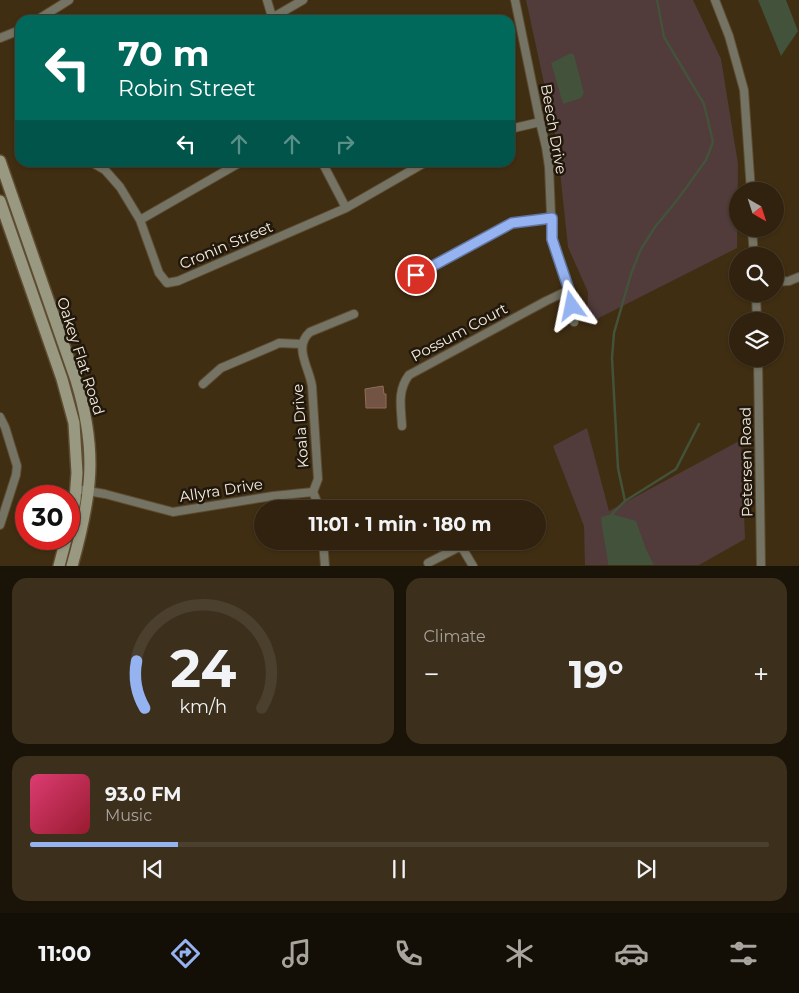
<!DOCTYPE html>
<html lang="en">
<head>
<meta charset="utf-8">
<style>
  :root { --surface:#30220e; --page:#3c2f1c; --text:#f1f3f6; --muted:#a8a49e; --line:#4b3f2e; --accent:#95b2f1 }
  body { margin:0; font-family:Montserrat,sans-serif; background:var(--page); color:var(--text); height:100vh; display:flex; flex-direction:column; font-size:19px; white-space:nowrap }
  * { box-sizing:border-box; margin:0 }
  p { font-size:16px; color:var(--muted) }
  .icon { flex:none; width:28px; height:28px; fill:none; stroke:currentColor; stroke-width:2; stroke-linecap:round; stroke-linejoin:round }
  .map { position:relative; height:566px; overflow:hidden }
  .sheet { display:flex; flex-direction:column; gap:12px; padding:12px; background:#1a1308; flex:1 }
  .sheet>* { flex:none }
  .banner { position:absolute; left:15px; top:15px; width:500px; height:152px; border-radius:15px; box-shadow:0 1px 4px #0004,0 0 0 1px var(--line); background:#00695c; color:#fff; overflow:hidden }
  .needle { width:32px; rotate:141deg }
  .controls { position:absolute; left:729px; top:182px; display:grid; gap:10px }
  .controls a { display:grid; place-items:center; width:55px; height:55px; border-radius:50%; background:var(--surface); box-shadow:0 1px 4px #0004,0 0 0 1px var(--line); font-size:25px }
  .speed { position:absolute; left:15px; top:485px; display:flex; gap:10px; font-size:25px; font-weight:700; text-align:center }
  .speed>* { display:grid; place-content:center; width:65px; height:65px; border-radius:50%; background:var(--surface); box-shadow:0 1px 4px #0004,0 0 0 1px var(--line); line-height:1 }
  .speed .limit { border:8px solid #d22; background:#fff; color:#111 }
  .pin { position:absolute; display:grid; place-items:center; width:42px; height:42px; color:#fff; margin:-21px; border:2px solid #fff; border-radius:50%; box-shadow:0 1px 5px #0007 }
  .me { position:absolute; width:55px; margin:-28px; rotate:348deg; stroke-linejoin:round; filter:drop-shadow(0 0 4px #0008) }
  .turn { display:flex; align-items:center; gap:18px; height:105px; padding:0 20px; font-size:22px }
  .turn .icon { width:65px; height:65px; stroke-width:2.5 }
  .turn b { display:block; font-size:35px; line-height:42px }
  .lanes { display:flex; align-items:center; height:48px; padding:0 20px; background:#0003; justify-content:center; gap:25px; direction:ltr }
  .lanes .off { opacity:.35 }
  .big { font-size:38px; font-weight:700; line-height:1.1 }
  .sheet .widget { flex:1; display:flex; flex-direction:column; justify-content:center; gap:8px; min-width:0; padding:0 18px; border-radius:15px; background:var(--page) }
  .sheet .dial { align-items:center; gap:0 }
  .dial svg { height:130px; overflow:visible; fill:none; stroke:var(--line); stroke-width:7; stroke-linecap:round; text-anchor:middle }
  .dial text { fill:var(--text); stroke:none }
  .song { display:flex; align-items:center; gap:15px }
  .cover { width:60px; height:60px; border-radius:8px; background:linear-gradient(135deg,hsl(340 70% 55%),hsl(350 70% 35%)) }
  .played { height:5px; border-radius:2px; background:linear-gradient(90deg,var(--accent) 20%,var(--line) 20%) }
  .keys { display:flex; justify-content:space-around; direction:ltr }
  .heat { display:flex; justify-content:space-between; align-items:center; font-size:28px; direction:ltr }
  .sheet .tiles { flex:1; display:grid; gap:12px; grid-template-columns:1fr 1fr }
  .widget:last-child { grid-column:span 2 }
  .trip { position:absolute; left:254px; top:500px; width:292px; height:50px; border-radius:25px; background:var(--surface); box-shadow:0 1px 4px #0004,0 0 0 1px var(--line); font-weight:700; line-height:50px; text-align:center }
  .dock { display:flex; height:80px; justify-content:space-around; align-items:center; background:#130e06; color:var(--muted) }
  .dock .icon { width:35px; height:35px }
  .dock .current { color:var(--accent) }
  .dock b { font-size:22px; color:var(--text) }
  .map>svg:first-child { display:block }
  .green { fill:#513b3b }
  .water { fill:#43523a }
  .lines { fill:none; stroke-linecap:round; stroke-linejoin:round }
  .stream { stroke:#43523a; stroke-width:2.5 }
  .building { fill:#735343; stroke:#8e6d5c }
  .street-casing { stroke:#5d4c32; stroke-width:10 }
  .secondary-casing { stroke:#5d4c32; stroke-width:14 }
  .street { stroke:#747364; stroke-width:8 }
  .secondary { stroke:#999880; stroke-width:11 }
  .route-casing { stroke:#61749d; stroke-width:12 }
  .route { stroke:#95b2f1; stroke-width:9 }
  .labels { text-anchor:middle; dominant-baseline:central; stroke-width:5; stroke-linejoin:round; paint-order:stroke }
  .street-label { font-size:15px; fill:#f7ecdc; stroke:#20180c }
</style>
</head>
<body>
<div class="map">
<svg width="799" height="566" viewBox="0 0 799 566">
  <rect width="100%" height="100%" fill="#402e12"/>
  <path class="green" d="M526,0H693L721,59L738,164L737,248L587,324L588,292L568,247L557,143Z
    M587,428L609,511L741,440L745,539L699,565H585L584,526L553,446Z"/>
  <path class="water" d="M758,0H786L798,31L781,56Z
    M571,53L574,55L584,93L581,98L563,104L551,63Z
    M612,514L636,521L646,549L654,565H608C607,549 602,534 601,517Z"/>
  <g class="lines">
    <path class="stream" d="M625,501L676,469L699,424
      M612,514L625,501L618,468L612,358L614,333L631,274L641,249L655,227L678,199L706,160L713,142L704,104L664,37L657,0"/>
  </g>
  <path class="building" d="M383,386L384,394H386V408H366L365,389Z"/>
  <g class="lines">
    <g class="street-casing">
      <path id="street" d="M267,0L273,20
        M515,0L540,122L546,147L549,167L552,239L569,290L574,322
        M715,0L729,36L744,90L751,191
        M272,18L303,0
        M37,20L69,0
        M0,38L20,30
        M510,129L540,122
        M91,162L105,170L120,187L140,220L159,273L167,283L178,281L346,208L426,162
        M322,162L346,208
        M140,220L241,162
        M752,229L754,256
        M416,275L512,223L551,218
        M775,282L789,281L799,277
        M756,294L757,321
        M758,359L761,566
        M203,384L221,368L275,345L279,343L301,344
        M0,417L5,427L17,466L16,475L0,525
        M402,426C401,407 397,391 409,375L546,301L569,290
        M76,489L105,494L173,512L273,496L313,492
        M320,509L313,492L318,479L312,386C309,367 293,347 310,332L354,314
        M522,509H523
        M323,541L325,566
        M428,563L461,546L473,566"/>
    </g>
    <g class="secondary-casing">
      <path id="secondary" d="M0,161L76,380C98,451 92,495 72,566
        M0,201L62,379L74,423L77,473L75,500L69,528
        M59,566L66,539"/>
    </g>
    <use href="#street" class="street"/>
    <use href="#secondary" class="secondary"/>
  </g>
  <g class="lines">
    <g class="route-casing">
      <path id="route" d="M416,275L512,223L552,218V239L569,290L572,306"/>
    </g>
    <use href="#route" class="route"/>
  </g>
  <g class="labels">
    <g class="street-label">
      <text transform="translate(554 129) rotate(80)">Beech Drive</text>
      <text transform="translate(226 245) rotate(-23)">Cronin Street</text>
      <text transform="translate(459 332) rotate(-28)">Possum Court</text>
      <text transform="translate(81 356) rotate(72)">Oakey Flat Road</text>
      <text transform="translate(300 426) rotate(-94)">Koala Drive</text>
      <text transform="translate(746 462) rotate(-91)">Petersen Road</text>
      <text transform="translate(221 490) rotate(-9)">Allyra Drive</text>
    </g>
  </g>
</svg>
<div class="controls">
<a><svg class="needle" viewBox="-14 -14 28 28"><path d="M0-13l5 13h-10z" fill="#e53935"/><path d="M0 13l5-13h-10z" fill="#a8a49e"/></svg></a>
<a><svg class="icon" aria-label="search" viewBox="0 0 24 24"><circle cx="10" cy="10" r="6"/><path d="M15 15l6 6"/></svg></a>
<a><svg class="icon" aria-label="layers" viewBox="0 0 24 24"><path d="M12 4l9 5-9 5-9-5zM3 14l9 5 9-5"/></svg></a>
</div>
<div class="speed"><div class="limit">30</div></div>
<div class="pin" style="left:416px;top:275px;background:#d93025"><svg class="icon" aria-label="arrive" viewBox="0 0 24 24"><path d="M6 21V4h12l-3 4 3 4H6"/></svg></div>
<svg class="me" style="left:572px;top:306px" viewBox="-20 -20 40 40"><path d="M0-17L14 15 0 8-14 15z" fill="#95b2f1" stroke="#fff" stroke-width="4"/></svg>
<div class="trip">11:01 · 1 min · 180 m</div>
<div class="banner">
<div class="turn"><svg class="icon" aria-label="left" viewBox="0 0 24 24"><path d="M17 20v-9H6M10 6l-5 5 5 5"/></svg><div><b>70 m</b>Robin Street</div></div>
<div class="lanes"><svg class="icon" aria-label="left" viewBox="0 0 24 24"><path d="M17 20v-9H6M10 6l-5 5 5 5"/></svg><svg class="icon off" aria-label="ahead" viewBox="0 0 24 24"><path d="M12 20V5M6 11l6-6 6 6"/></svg><svg class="icon off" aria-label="ahead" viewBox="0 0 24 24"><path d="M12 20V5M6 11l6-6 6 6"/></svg><svg class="icon off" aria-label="right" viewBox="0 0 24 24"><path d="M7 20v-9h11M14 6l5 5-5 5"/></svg></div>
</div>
</div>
<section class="sheet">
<div class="tiles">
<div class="widget dial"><svg viewBox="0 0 100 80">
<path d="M14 69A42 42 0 1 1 86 69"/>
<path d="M14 69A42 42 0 0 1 9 40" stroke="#95b2f1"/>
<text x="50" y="56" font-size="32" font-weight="700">24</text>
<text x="50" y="72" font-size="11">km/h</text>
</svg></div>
<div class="widget"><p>Climate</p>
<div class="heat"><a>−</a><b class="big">19°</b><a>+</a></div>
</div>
<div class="widget">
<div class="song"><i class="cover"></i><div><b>93.0 FM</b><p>Music</p></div></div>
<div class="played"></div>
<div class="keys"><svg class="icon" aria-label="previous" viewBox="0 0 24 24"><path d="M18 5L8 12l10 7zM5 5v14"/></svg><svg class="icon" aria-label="pause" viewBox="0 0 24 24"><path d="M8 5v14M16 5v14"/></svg><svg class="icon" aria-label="next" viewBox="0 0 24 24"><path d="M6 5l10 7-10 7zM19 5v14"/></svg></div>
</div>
</div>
</section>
<nav class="dock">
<b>11:00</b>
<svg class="icon current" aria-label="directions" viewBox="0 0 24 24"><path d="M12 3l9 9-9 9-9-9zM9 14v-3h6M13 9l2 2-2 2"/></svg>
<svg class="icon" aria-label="music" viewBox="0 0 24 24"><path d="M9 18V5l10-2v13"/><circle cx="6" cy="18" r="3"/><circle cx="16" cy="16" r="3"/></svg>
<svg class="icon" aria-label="phone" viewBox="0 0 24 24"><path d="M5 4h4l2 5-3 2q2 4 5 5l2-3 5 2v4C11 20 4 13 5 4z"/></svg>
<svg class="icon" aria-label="climate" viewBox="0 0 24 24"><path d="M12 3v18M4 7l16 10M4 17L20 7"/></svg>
<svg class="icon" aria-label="car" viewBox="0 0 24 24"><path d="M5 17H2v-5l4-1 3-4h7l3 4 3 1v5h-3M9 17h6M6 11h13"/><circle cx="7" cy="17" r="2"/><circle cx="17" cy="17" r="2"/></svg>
<svg class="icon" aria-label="filters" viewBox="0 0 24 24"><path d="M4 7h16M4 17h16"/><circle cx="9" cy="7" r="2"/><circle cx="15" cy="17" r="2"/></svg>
</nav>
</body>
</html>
